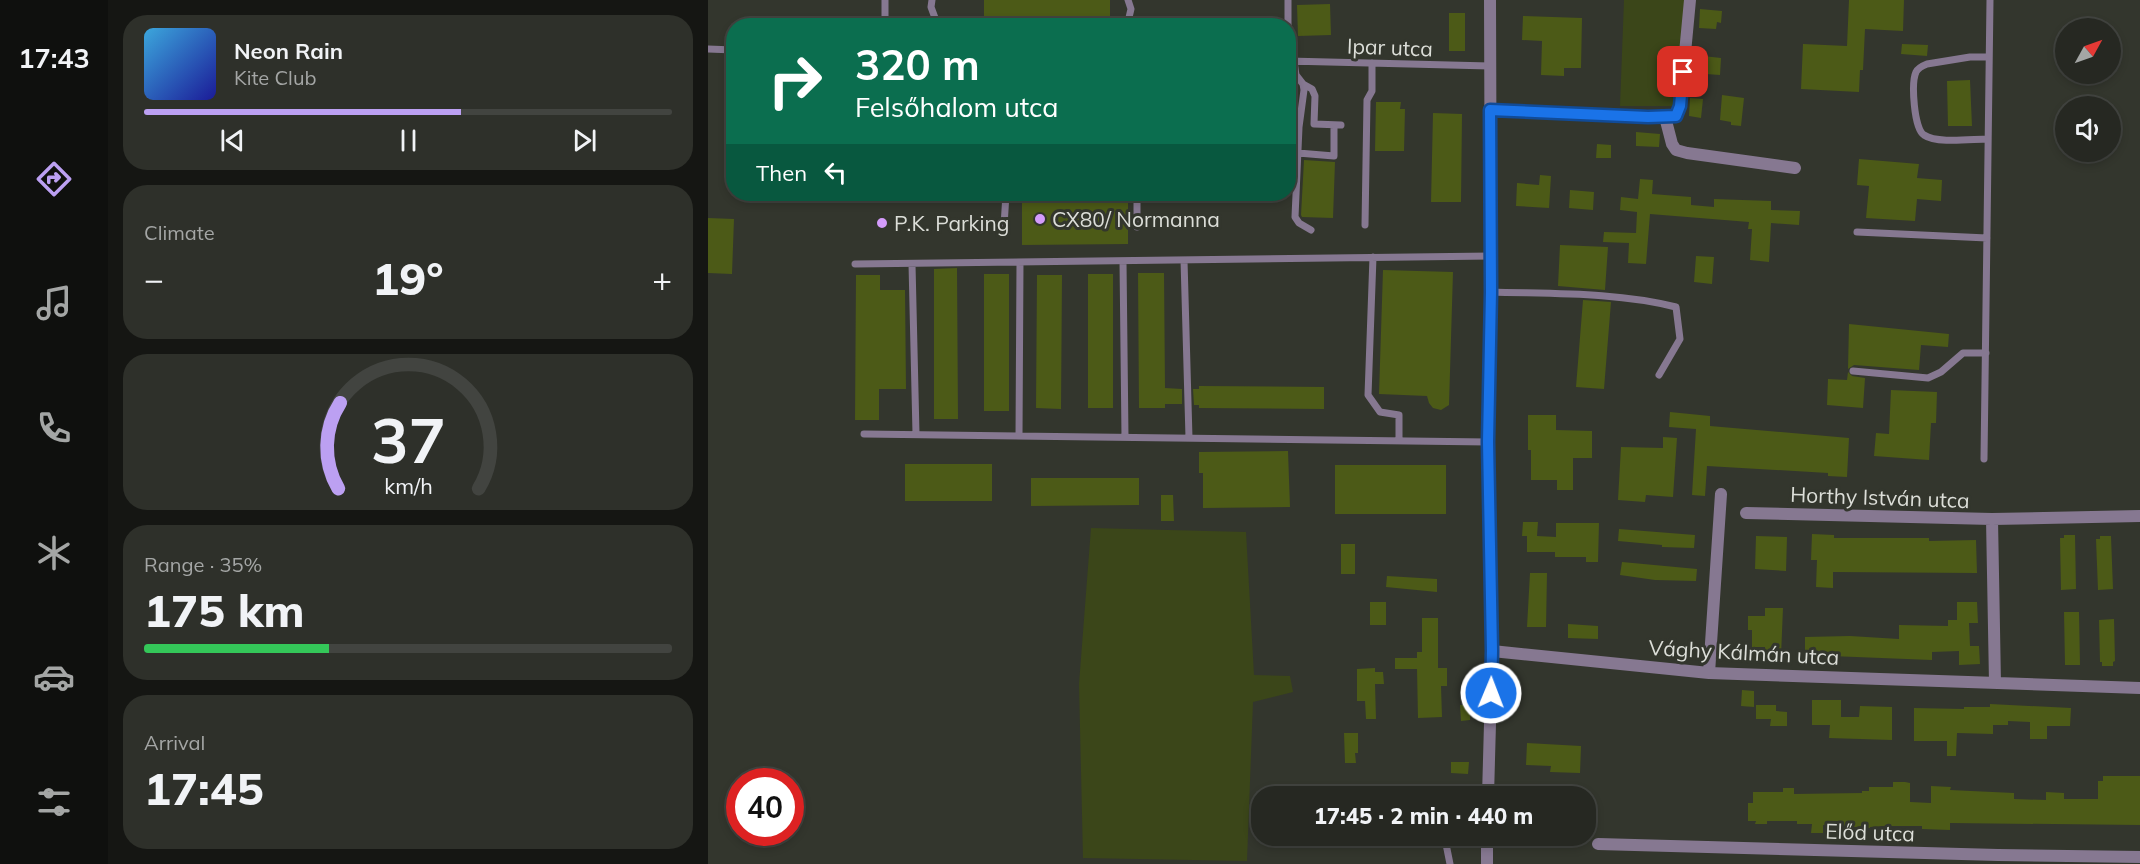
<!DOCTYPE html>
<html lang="en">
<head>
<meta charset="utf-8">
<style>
  :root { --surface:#262822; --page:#2e302a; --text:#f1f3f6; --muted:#a4a6a5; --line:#424440; --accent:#bca0f2 }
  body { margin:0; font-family:Mulish,sans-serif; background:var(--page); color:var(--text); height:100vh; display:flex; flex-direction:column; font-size:22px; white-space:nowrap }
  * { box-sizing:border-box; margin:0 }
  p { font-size:20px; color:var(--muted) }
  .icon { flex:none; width:33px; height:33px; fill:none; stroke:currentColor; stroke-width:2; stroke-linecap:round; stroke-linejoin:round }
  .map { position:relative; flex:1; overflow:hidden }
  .panel { display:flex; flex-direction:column; gap:15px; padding:15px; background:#151613; width:600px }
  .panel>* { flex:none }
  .banner { position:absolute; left:18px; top:18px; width:570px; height:183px; border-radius:24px; box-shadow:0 3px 9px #0003,0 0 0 2px var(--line); background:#0b6e4f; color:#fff; overflow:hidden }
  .needle { width:39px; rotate:50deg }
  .buttons { position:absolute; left:1347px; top:18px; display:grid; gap:12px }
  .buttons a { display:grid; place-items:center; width:66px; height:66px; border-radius:50%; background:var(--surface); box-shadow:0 3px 9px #0003,0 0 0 2px var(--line); font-size:30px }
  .speed { position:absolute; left:18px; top:768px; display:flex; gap:12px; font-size:30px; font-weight:700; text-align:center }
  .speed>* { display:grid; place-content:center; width:78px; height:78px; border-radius:50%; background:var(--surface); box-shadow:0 3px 9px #0003,0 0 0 2px var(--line); line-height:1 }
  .speed .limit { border:9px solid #d22; background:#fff; color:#111 }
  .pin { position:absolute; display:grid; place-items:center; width:51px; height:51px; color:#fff; margin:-26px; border-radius:12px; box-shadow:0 3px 9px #0006 }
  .me { position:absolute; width:66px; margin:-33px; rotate:1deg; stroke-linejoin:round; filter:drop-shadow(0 0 4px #0008) }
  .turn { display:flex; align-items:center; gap:21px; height:126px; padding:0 30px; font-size:27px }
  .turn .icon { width:78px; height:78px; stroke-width:2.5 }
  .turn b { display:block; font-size:42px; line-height:51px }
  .then { display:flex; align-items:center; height:57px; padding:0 30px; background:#0003; gap:12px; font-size:22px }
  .big { font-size:45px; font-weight:800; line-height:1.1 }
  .panel .tile { flex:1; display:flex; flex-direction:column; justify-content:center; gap:9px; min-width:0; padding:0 21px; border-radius:24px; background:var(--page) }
  .panel .dial { align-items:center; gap:0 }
  .dial svg { height:156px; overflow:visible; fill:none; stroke:var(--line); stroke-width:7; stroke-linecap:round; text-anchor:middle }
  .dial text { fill:var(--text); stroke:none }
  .song { display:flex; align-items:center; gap:18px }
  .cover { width:72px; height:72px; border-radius:9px; background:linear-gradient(135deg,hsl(200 70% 55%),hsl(240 70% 35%)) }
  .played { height:6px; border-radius:3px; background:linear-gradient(90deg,var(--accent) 60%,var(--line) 60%) }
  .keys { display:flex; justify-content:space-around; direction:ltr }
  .heat { display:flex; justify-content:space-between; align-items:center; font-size:33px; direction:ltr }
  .charge { height:9px; border-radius:4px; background:linear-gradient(90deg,#34c759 35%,var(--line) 0) }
  .trip { position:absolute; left:543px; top:786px; width:345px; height:60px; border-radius:24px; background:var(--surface); box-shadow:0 3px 9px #0003,0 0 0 2px var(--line); font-weight:800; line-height:60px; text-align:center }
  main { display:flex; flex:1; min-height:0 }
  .menu { display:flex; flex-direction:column; width:108px; justify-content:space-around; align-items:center; background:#0f100e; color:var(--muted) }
  .menu .icon { width:42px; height:42px }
  .menu .current { color:var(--accent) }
  .menu b { font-size:27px; color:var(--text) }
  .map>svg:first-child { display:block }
  .green { fill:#3b4619 }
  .building { fill:#4c5a17 }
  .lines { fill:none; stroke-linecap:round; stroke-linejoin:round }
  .service { stroke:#867891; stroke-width:7 }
  .minor { stroke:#867891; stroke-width:12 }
  .tertiary { stroke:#867891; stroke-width:12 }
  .route-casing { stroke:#114b97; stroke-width:15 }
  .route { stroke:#1a73e8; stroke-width:10 }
  .poi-dot { fill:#d49cfb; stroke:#33362d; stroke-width:2 }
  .labels { text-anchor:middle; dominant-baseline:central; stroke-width:6; stroke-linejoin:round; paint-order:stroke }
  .street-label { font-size:21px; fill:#dcded8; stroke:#33362d }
  .poi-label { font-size:21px; fill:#dcded8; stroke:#33362d; text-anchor:start }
</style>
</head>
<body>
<main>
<nav class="menu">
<b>17:43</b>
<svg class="icon current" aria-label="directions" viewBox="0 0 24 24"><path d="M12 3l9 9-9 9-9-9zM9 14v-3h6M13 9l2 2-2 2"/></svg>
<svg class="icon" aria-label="music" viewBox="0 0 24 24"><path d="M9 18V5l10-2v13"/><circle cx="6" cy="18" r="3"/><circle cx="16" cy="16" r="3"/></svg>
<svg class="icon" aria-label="phone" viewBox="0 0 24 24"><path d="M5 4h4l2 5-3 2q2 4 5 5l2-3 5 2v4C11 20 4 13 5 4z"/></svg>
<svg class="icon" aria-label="climate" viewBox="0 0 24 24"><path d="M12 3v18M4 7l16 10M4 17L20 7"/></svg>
<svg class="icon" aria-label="car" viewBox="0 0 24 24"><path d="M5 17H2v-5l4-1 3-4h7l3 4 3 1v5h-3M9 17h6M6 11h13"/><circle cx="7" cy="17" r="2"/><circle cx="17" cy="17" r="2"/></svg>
<svg class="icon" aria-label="filters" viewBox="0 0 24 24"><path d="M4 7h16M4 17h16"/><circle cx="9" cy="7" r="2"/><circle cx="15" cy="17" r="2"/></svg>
</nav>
<section class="panel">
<div class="tile">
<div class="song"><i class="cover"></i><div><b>Neon Rain</b><p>Kite Club</p></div></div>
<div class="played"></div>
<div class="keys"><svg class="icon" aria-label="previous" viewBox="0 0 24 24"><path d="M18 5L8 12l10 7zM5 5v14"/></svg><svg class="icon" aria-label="pause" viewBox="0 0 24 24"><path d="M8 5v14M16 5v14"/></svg><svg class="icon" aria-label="next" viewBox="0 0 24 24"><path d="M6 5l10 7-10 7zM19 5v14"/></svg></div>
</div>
<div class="tile"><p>Climate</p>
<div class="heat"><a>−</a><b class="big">19°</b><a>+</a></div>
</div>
<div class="tile dial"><svg viewBox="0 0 100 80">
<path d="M14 69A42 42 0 1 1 86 69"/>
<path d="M14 69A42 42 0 0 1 15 25" stroke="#bca0f2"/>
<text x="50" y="56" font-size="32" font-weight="700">37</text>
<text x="50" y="72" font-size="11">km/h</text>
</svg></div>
<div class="tile"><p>Range · 35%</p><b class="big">175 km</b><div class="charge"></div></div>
<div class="tile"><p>Arrival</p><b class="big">17:45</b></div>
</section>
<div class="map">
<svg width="1432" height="864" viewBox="0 0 1432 864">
  <rect width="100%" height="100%" fill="#33362d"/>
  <path class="green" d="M916,0H982L972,106H912Z
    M383,528L538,532L546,675L582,676L585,692L545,702L539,861L375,858L371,684Z"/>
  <path class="building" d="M276,0H402V24L276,26Z
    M1141,0H1196L1195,31L1157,29L1155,70H1152L1151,92L1093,89L1095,44L1139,46Z
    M622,4L623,35L590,36L589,5Z
    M992,9L1014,11L1013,23L1009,22L1008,29L991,28Z
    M741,13H757V51H741Z
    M815,16L874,18L873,68H856V76L833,75L834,41L814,40Z
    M1194,44L1220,45L1219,56L1193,54Z
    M986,55L1013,58L1012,75L984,73Z
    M1262,80L1264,126H1240L1239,81Z
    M1014,95L1036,98L1033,126L1023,125V122L1012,120Z
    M982,98L995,99L993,118L981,116Z
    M668,102H693L692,109H697L696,151H667Z
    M725,113L754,114L753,202H723Z
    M928,132L952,134L951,147L928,146Z
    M889,144L903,145V158H888Z
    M1151,159L1211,164L1209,178L1234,180L1233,201L1209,199L1207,221L1158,218L1161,186L1149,185Z
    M596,160L627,162L625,218L594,217L593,215Z
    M832,175L843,176L841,208L808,206L809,183L831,185Z
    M932,179L945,180L944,194L983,197V205L1006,207V199L1063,201V210L1092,211L1091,225L1063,223L1061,262L1042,260L1044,229H1040L1041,222L942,214L938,264L920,263L921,243L895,242L896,232L928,233L929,212L912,210L913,197L930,199Z
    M862,190L886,192L885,210L861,208Z
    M314,194H420V244L314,245Z
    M0,218L26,219L24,274L0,273Z
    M852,245L900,247L897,290L850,286Z
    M988,256L1006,257L1004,284L986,282Z
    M249,268L250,419H226V269Z
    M675,270L745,272L741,405L733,410L725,408L721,403L719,396L671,394Z
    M430,273H456L457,388L474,389V404H457V408H431Z
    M276,274H301V411H276Z
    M380,274H405V408H380Z
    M148,275H172V290H197L198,389H171V420H147Z
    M329,275H354L353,409L328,408Z
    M875,300L903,302L896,389L868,387Z
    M1141,324L1241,334L1240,347L1213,345L1211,370L1146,365L1140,369Z
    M1140,372L1144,376L1157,378L1155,408L1119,405L1120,379L1139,380Z
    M491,386L616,387V409L491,408V405H486L485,389H491Z
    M1183,390L1229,392L1228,423H1223L1221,460L1166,456L1168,433L1181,434Z
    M962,412L1002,416V426L1141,438L1139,477L1120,476V473L999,466L997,496L984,495L988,429L961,427Z
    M820,415H848V430L884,431V458H865V490H849V480H823V450H820Z
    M955,437L969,438L965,497L938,495L937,502L910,500L913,447L955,448Z
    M580,451L582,507L495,508V473H491V452Z
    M197,464H284V501H197Z
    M627,465H738V514H627Z
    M323,478H431V505L323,506Z
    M453,495H465L466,521H453Z
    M815,522H830L829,536L848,537V523H891L890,562H878V557H847V552H819V536H814Z
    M911,529L987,535L986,548L954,547V545L910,541Z
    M1104,534L1126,535V538H1221V541L1268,540L1269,573L1125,572V588L1108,587L1109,560H1103Z
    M1356,535H1367L1368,589L1353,590L1352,538H1356Z
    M1048,536L1079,537L1078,571L1047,569Z
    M1392,536H1403L1405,589L1390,590L1388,539H1392Z
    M633,544H647V574H633Z
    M914,562L989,569L988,581L947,580L912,575Z
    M822,573H839L838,627H819Z
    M679,576L729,579V592L678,587Z
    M662,602H678V625H662Z
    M1249,602H1269L1270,623H1261L1262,646H1271L1272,664L1251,665V651L1224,652V660L1097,655V637L1142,636L1191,639V625L1240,626V620H1249Z
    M1057,608H1075L1073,656H1057V647H1044V630H1040V616H1057Z
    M1356,612H1371L1372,665H1357Z
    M714,618H730V668H739V686H733L734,717L710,718L709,669H687V658H709V652H714Z
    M1406,619L1407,661L1405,662V666H1394V662H1392L1391,620Z
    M860,624L890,626V639L860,638Z
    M667,668V672H675L676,684H667L668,719H658L657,701H649V669Z
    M1034,690L1046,691V707L1033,706Z
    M1104,700H1133V717H1151L1152,706L1184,707V740L1121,738L1122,725H1104Z
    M1282,704L1363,708L1362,726H1339V739H1322V722L1300,721V725H1285V734L1249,733L1248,756H1239V741H1206V708L1256,709V707H1282Z
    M752,705H762V720L753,721Z
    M1048,705H1068V711L1079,712V726H1062L1063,719H1048Z
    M636,733H650V753H647L648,763H637Z
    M819,743L873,746L872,773L842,772L843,766L818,765Z
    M743,762H761L760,774L743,773Z
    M1395,776H1432V825L1242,823V830L1214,829V826H1174L1162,827V828L1115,825V833H1103L1104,824H1089V821H1059V824H1047L1048,821H1040V803H1045V792H1075V788H1086V794L1154,793V791H1161V787H1185V782H1197L1202,783V802L1223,803V786L1243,787L1242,790L1306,793V799L1338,800V792L1356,793V799H1390V781H1395Z"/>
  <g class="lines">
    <path class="service" d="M177,0V26
      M224,0L223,7L230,26
      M419,26L423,9L420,0
      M580,26V0
      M0,49L26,50
      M580,61L782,66
      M586,61L588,75L595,84L596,90L591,127L587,217L591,223L603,230
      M595,84L604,89L607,96L606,124L633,125
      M1280,139C1264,139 1229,144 1216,135C1206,129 1203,83 1208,72C1210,68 1214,66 1219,64L1262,57H1281
      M590,153L626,156V125
      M524,194H562
      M657,225L659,100L664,91V63
      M296,226L298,194
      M429,227V194
      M1149,232L1279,238
      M665,257L660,395L672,412L691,415V441
      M476,260L481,438
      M415,261L417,437
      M147,264L783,256
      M204,264L208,434
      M783,292C844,294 908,292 968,307L972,339L951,375
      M1145,371L1220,378L1233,372L1255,353H1278
      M156,434L780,442
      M311,436L312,262
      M1276,459L1282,0
      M641,843L738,844L742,864"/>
    <path class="minor" d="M782,110L957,117L964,144L968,150L979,153L1087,168
      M957,117L968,115L972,106L982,0
      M1038,513L1284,519L1287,683
      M1284,519L1432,516
      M784,651L1001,673L1432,688
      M1001,673L1013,494
      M890,844L1290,855L1432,857"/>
    <path class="tertiary" d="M780,796L784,651L780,442L783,292L782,0
      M779,864V836"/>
  </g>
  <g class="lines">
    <g class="route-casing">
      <path id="route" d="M783,693L784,651L780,442L783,292L782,110L940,117L968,116L972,106L975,72"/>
    </g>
    <use href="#route" class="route"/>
  </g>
  <g class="poi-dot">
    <circle cx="332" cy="219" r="6"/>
    <circle cx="174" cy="223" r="6"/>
  </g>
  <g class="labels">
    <g class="street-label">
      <text transform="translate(682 47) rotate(2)">Ipar utca</text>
      <text transform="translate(1172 497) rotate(2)">Horthy István utca</text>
      <text transform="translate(1036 652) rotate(3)">Vághy Kálmán utca</text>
      <text transform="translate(1162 832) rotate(2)">Előd utca</text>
    </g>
    <g class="poi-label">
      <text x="344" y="219">CX80/ Normanna</text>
      <text x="186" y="223">P.K. Parking</text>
    </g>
  </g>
</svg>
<div class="buttons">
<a><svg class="needle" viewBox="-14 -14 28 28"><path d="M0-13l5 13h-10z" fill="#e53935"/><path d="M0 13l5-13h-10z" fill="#a4a6a5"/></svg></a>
<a><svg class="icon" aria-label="sound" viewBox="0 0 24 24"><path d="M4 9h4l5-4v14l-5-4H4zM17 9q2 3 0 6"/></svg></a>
</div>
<div class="speed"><div class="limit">40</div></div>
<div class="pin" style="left:975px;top:72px;background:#d93025"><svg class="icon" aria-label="arrive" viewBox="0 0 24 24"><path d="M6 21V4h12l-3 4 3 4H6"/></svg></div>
<svg class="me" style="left:783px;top:693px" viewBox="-20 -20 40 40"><circle r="17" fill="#1a73e8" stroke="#fff" stroke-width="3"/><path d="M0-11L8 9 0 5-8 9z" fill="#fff"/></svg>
<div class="trip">17:45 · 2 min · 440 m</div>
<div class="banner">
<div class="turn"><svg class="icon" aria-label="right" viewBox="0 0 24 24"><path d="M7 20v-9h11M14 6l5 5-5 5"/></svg><div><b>320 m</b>Felsőhalom utca</div></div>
<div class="then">Then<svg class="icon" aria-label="left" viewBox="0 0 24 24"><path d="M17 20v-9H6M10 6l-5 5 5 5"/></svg></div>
</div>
</div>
</main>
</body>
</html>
